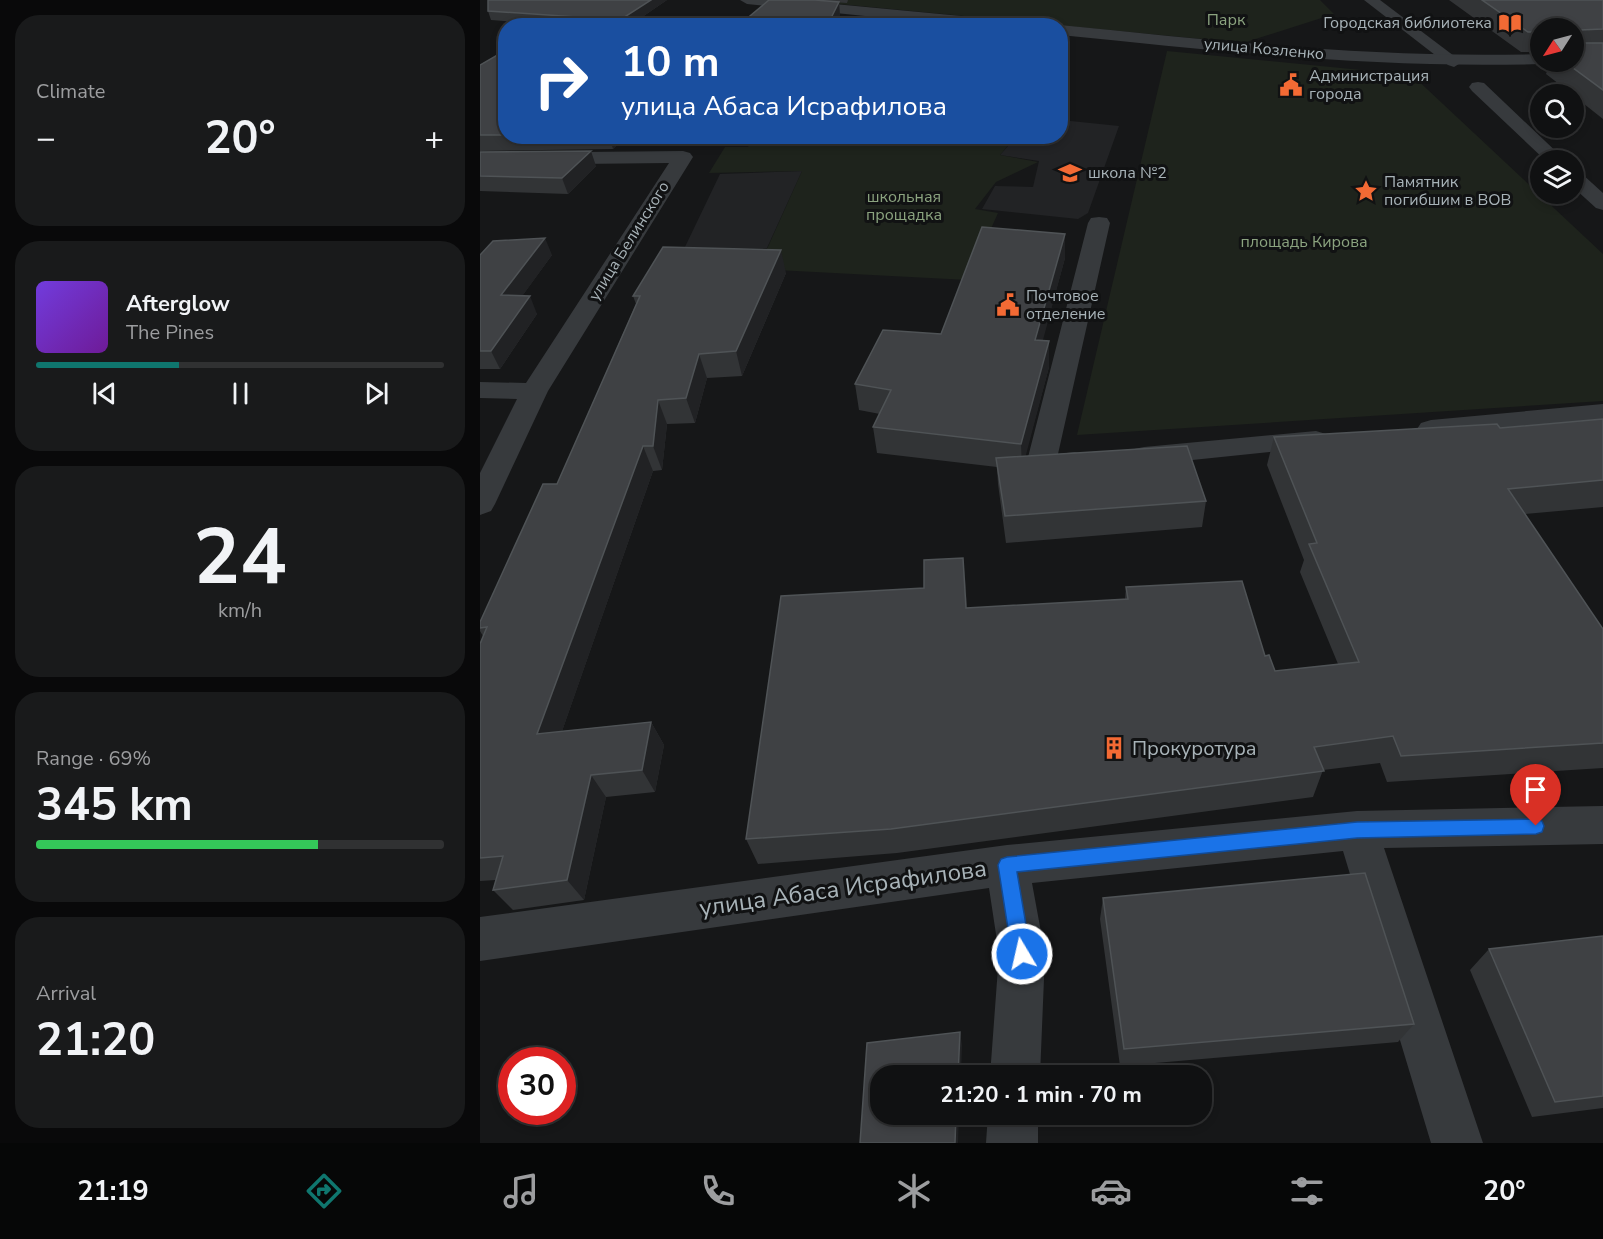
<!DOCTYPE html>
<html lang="en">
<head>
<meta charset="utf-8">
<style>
  :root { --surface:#101112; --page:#191a1b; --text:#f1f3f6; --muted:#9c9d9f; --line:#303132; --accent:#0f766e }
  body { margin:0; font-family:"Nunito Sans",sans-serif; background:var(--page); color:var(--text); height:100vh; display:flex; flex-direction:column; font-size:22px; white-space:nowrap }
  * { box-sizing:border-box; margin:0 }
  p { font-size:20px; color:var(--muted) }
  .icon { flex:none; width:33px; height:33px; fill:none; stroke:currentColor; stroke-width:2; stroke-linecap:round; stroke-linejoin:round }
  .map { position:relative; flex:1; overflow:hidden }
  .details { display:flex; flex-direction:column; gap:15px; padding:15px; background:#09090a; width:480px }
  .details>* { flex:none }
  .top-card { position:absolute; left:18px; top:18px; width:570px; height:126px; border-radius:24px; box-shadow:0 3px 9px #0003,0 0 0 2px var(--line); background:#1a4fa0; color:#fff; overflow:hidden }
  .needle { width:39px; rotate:234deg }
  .buttons { position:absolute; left:1050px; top:18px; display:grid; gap:12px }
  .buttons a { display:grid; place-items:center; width:54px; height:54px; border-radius:50%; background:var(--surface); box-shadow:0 3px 9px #0003,0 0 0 2px var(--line); font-size:30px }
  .speed { position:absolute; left:18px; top:1047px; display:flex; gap:12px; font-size:30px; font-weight:700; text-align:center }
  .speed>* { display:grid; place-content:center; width:78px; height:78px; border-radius:50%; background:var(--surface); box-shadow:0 3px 9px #0003,0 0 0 2px var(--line); line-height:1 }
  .speed .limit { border:9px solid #d22; background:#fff; color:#111 }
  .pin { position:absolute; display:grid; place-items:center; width:51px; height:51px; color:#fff; margin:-62px -26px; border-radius:50% 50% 50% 0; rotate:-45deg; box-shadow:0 0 6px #0007 }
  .pin .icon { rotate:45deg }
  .me { position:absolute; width:66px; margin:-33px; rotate:351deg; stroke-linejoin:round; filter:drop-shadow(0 0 4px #0008) }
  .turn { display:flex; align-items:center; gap:21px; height:126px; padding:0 24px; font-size:27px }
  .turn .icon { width:78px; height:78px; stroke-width:2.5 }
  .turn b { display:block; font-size:42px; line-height:51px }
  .big { font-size:45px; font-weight:700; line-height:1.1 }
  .details .card { flex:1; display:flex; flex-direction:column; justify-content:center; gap:9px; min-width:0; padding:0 21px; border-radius:24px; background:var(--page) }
  .details .dial { align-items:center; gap:0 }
  .dial b { font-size:78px; line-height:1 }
  .song { display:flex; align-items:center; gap:18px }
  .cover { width:72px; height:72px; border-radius:9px; background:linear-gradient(135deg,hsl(260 70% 55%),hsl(280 70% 35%)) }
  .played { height:6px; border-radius:3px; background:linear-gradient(90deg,var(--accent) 35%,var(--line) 35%) }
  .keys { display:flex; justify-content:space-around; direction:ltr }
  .heat { display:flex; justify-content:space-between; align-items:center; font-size:33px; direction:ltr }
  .charge { height:9px; border-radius:4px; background:linear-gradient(90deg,#34c759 69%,var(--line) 0) }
  .trip { position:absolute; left:390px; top:1065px; width:342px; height:60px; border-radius:24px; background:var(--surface); box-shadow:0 3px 9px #0003,0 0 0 2px var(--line); font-weight:700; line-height:60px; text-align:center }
  .dock { display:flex; height:96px; justify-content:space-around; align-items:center; background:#060707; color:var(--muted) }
  .dock .icon { width:42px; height:42px }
  .dock .on { color:var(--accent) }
  .dock b { font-size:27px; color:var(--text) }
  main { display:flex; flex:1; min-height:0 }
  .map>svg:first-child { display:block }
  .built { fill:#222325 }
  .green { fill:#1e231c }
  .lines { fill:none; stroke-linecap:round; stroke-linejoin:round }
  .pedestrian { fill:#373a3d; fill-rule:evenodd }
  .minor { fill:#373a3d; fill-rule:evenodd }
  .tertiary { fill:#373a3d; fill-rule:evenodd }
  .wall { fill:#323436 }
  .shaded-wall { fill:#212224 }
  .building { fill:#3f4144; stroke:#4f5356; stroke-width:1.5 }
  .route { fill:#1a73e8; stroke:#114b97; stroke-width:1.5 }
  .labels { text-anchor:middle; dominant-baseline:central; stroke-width:6; stroke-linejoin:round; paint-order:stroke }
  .far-park-label { font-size:16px; fill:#8ba37f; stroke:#111213 }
  .far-poi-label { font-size:16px; fill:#a8b3b8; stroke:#111213; text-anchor:start }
  .far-street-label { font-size:16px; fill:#a8b3b8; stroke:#111213 }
  .poi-label { font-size:20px; fill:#a8b3b8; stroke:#111213; text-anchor:start }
  .near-street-label { font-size:24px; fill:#a8b3b8; stroke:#111213 }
</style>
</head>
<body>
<main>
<section class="details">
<div class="card"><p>Climate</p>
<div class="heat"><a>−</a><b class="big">20°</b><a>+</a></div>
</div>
<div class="card">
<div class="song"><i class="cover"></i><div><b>Afterglow</b><p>The Pines</p></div></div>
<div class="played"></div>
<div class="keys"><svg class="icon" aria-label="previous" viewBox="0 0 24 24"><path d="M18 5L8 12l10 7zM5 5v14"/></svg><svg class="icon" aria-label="pause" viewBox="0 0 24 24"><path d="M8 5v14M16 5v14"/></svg><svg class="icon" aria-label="next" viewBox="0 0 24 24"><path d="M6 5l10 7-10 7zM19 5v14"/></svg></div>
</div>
<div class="card dial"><b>24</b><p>km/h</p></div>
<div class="card"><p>Range · 69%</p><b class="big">345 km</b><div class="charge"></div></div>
<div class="card"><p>Arrival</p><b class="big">21:20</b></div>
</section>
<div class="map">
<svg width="1123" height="1143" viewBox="0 0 1123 1143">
  <rect width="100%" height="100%" fill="#161718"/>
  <path class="built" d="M581,120L639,126L608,213L598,219L502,209L515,186L553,187L559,161L520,155L536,137L580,136Z
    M322,171L287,248L204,249L240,174Z"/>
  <path class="green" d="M318,0H840L854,14L763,43Z
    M687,51L932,75L1123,254V401L597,435Z
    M274,136L535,137L520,155L558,162L516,182L495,209L518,213L488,280L278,269L322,171L229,173L245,147H268Z"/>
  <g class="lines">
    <path class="pedestrian" d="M884,0H900L982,62L974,67L968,65Z"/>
    <path class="minor" d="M998,82L1004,83L1085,160H1065L992,91L989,87L992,83Z
      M203,151L210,153L213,157L68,391L15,504L11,511L0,515V473L37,399L0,398V382L46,383L189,163L0,165V153Z
      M1094,171L1101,173L1123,193V210L1116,208L1094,188Z
      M619,217L627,218L630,223L578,454L595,452L605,455L610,462L605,469C588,473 568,477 551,472L546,465L608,223L611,218Z
      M1123,404V422L951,438L941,435L937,429L941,423L951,420Z
      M836,431L846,434L850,440L846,446L664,465L654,463L649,456L654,449L664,447Z
      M1123,806V844L904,848L1003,1143H951L863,851L552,883L565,954L560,1076H510L519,954L509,888L0,961V917L527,845L877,811Z
      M508,1114H558V1143H506Z"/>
    <path class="tertiary" d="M260,0H312L534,21L541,26H483L267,4Z
      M580,25C740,41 899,59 1060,54V62H1066L1060,64C899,69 740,51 580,35Z"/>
  </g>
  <path class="wall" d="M187,0L149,26H88L11,20L8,11Z
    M289,0H368L367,3L340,1L359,2L360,16L356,26H258Z
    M969,0H1123V119L1094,96V94H1092L1066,74L1067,71L1060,66L1062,62H1094V28H1060V52H1041Z
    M26,50V136H146L133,149L0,151V65Z
    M0,152L116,166L88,194L0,191Z
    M585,234V258L562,341L569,367L545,456L726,501L722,527L526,543L518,484L517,467L397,453L393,427L400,414L379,410L375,384L461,334Z
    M0,255H72L42,296L57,314L20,369H0Z
    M306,273L262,376L227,378L215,423L187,424L182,470L173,471L82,731L171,722L184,745L175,792L126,797L104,900L33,910L13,890L16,880L0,881V644L3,636L0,631V622L77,484L156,304L153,296Z
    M1123,419V507L1045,514L1123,629V768L907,782L900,763L843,770L833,797L417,853L278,864L266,839L444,588L483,558L487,608L645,599L646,587L785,656L795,671L858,664L820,572L824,560L787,465L794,437L1020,428Z
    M623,898L934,1024L918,1042L640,1066L620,919Z
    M1123,936V1108L1052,1117L990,970L1009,949Z"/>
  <path class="shaded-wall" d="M171,0H187L149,26H142L140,20Z
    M359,2L360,16L356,26H347Z
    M129,136H146L133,149Z
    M111,151L116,166L88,194L82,178Z
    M585,234V258L556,366L555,340Z
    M65,238L72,255L30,313L21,295Z
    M301,250L306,273L262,376L256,351Z
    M50,296L57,314L20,369L11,351Z
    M569,341V367L542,470L541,444Z
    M219,354L227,378L215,423L206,398Z
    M178,400L187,424L182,470L173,446Z
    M163,446L173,471L73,757L57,734Z
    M483,558L486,586L488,636L486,608Z
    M171,722L184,745L175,792L162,770Z
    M111,775L126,797L104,900L87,880Z
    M480,1032L482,1045L481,1076H478Z
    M476,1114H479L478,1143H475Z"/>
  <path class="building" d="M8,0H171L140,20L8,11Z
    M289,0H335L359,2L347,26H258Z
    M1002,0H1123V29L1100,30L1099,41L1101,43H1123V90L1085,62H1094V28H1060V32H1048Z
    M394,24L409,26H392Z
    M26,50V135H0V65Z
    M111,151L82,178L0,176V152Z
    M502,227L585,234L555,340L569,341L541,444L393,427L411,390L375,384L403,330L461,334Z
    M65,238L21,295L50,296L11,351H0V255L13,241Z
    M183,247L301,250L256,351L219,354L206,398L178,400L173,446H163L57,734L171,722L162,770L111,775L87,880L13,890L23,856L0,858V644L7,627L0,628V622L63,484H77L160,296H153Z
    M1123,419V480L1028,489L1123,629V743L921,756L913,736L834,747L844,771L411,829L266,839L301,596L444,588V560L483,558L486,608L648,599L646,587L762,581L785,656L789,655L795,671L879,662L829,544L837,543L794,437L1017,424L1020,428Z
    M707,446L726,501L525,516L516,458Z
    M885,873L934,1024L644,1049L623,898Z
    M1123,936V1096L1075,1102L1009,949Z
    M480,1032L478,1076H400V1114H476L475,1143H380L387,1043Z"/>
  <path class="route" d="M1056,819L1062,821L1064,826L1062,832L1056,834L877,838L537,872L551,954L548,961L542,963L535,961L532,954L518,865L521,859L527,857L877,822Z"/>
  <defs>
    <g id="library-bare" transform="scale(1.8)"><path d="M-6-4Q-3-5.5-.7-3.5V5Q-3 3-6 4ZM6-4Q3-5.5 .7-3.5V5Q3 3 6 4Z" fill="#f36a34" stroke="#111213" stroke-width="2.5" paint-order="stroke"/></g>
    <g id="civic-bare" transform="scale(1.8)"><path d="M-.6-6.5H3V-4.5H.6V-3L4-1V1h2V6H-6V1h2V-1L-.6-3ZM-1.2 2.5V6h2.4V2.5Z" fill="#f36a34" stroke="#111213" stroke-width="2.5" paint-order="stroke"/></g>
    <g id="school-bare" transform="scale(1.8)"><path d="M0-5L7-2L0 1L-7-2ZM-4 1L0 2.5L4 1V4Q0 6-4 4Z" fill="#f36a34" stroke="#111213" stroke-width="2.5" paint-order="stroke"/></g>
    <g id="sight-bare" transform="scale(1.8)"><path d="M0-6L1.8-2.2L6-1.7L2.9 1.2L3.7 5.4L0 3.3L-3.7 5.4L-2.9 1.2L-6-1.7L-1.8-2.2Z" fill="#f36a34" stroke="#111213" stroke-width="2.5" paint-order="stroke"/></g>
    <g id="building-bare" transform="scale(1.8)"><path d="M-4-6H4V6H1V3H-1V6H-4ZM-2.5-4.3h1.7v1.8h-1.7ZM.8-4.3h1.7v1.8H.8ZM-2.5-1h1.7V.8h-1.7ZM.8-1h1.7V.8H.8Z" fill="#f36a34" stroke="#111213" stroke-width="2.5" paint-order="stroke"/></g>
  </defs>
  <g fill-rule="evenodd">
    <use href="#library-bare" x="1030" y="23"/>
    <use href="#civic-bare" x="811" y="85"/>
    <use href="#school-bare" x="590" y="173"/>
    <use href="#sight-bare" x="886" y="191"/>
    <use href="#civic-bare" x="528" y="305"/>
    <use href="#building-bare" x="634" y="748"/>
  </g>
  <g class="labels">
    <g class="far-park-label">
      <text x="746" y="20">Парк</text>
      <text x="424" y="197">школьная<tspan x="424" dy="18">прощадка</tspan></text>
      <text x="824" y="242">площадь Кирова</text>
    </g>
    <g class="far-poi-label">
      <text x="1012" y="23" text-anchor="end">Городская библиотека</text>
      <text x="829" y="76">Администрация<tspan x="829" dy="18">города</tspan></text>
      <text x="608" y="173">школа №2</text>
      <text x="904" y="182">Памятник<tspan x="904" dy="18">погибшим в ВОВ</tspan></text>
      <text x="546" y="296">Почтовое<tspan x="546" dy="18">отделение</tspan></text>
    </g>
    <g class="far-street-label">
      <text transform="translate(784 49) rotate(5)">улица Козленко</text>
      <text transform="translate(149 241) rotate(-58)">улица Белинского</text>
    </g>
    <g class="poi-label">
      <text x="652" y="748">Прокуротура</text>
    </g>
    <g class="near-street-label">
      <text transform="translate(363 888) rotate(-8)">улица Абаса Исрафилова</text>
    </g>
  </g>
</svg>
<div class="buttons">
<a><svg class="needle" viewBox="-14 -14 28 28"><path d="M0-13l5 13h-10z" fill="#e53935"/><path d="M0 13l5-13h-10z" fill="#9c9d9f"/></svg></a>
<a><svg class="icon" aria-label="search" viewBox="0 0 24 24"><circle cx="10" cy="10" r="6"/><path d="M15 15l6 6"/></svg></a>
<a><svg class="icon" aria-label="layers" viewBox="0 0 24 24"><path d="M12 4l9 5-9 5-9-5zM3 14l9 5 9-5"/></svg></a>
</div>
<div class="speed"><div class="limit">30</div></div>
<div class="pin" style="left:1056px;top:826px;background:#d93025"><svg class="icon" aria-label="arrive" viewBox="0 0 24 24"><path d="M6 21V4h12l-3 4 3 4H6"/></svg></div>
<svg class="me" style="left:542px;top:954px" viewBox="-20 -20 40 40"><circle r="17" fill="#1a73e8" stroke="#fff" stroke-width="3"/><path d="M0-11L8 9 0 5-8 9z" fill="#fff"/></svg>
<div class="trip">21:20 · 1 min · 70 m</div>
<div class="top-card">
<div class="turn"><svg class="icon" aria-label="right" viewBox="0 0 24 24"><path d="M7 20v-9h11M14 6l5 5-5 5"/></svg><div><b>10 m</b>улица Абаса Исрафилова</div></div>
</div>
</div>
</main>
<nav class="dock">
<b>21:19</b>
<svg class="icon on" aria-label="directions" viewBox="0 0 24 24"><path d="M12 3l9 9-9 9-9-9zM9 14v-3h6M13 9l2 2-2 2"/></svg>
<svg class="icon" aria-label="music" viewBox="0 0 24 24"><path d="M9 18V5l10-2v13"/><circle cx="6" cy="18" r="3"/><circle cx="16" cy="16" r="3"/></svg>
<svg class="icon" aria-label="phone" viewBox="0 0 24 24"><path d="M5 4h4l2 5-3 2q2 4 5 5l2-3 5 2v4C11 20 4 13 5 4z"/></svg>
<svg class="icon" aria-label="climate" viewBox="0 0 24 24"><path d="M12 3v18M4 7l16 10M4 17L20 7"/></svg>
<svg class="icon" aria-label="car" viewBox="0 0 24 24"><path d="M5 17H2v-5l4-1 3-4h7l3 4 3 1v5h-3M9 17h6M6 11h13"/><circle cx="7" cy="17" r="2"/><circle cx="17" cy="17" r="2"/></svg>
<svg class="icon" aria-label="filters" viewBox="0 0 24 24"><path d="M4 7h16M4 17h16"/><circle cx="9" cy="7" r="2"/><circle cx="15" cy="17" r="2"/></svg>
<b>20°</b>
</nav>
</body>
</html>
